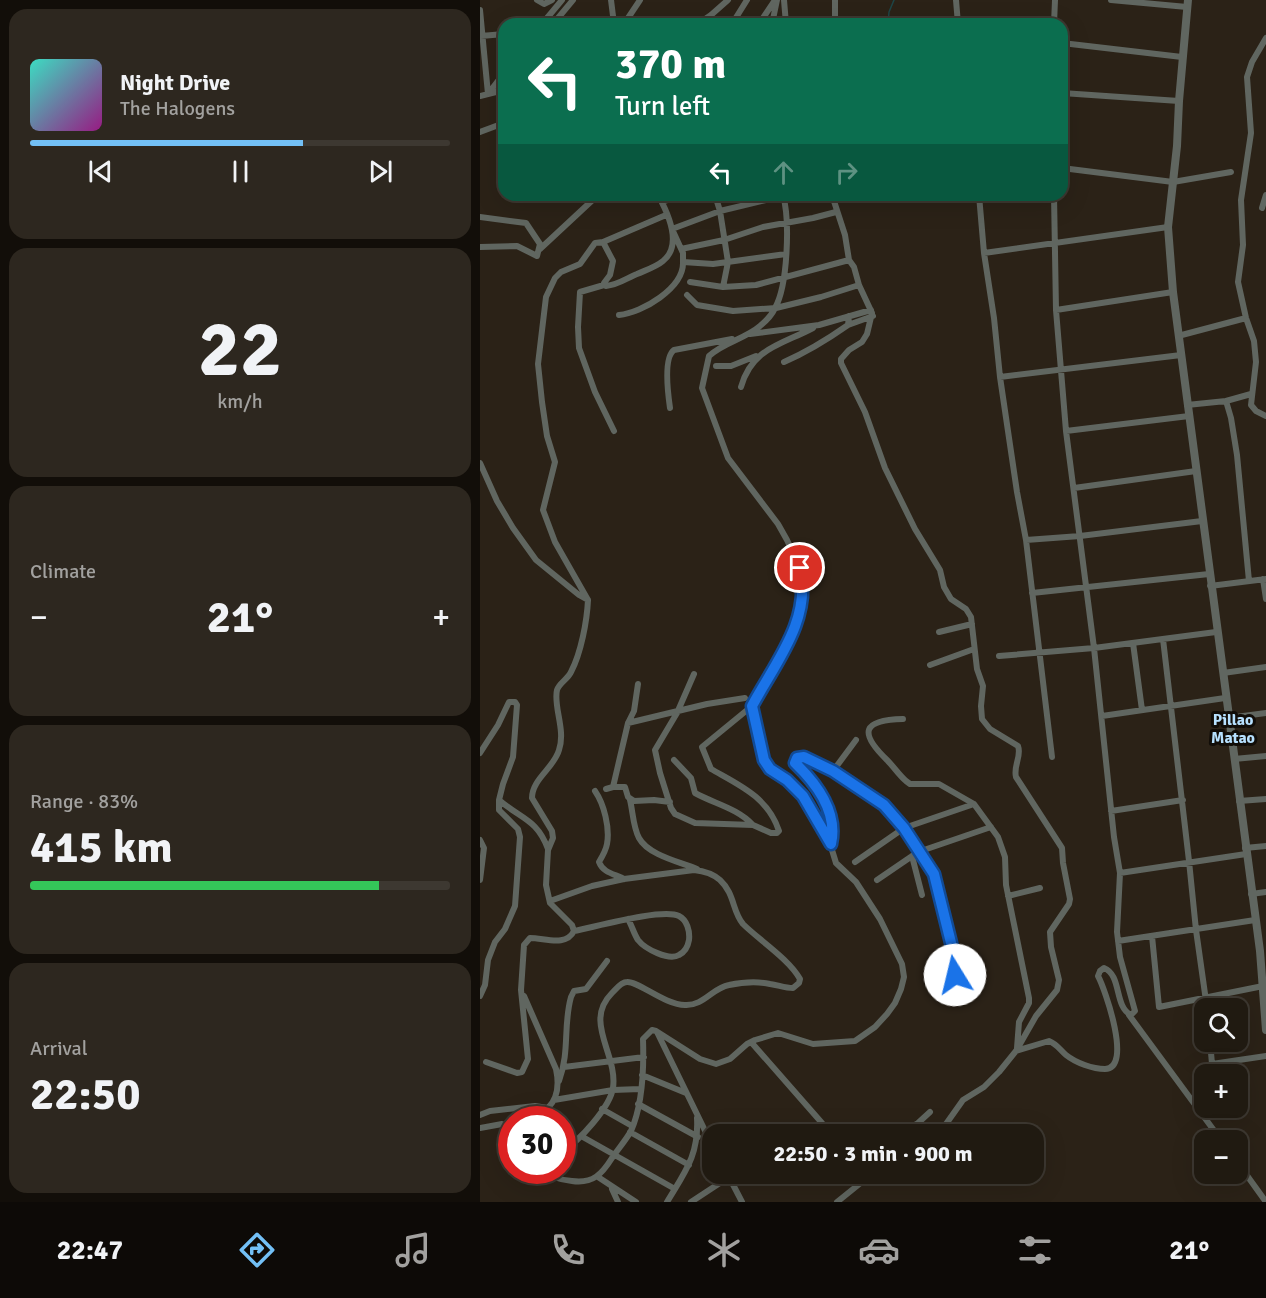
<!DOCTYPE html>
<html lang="en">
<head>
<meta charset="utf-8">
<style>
  :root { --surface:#201a11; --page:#2d271f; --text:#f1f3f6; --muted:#a2a19f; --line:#3d3831; --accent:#73c0f6 }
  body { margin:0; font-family:Signika,sans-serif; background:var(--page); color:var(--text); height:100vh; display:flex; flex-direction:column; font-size:22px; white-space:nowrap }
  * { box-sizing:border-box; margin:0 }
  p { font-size:20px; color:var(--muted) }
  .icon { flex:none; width:33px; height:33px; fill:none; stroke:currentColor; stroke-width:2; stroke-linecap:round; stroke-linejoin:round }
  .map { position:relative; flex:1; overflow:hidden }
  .side { display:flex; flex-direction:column; gap:9px; padding:9px; background:#120e09; width:480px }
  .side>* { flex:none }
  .guide { position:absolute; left:18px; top:18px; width:570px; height:183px; border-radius:18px; box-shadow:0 6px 24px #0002,0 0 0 2px var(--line); background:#0b6e4f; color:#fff; overflow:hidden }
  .buttons { position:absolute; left:714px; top:998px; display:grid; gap:12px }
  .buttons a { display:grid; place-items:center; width:54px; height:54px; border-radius:12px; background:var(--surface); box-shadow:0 6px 24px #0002,0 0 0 2px var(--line); font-size:30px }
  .speed { position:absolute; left:18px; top:1106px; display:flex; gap:12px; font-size:30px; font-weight:700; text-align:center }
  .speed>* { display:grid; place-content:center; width:78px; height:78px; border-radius:50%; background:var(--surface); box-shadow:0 6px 24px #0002,0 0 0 2px var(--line); line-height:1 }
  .speed .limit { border:9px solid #d22; background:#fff; color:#111 }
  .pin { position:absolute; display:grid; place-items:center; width:51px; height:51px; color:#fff; margin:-26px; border:3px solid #fff; border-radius:50%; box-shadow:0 2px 6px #0007 }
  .me { position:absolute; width:66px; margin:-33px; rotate:351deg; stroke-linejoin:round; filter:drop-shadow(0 0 4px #0008) }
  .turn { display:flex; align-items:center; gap:21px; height:126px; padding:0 18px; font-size:27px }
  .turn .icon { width:78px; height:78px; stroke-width:2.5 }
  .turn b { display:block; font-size:42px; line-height:51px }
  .lanes { display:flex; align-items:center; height:57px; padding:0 18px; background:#0003; justify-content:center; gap:30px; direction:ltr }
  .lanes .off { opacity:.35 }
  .big { font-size:45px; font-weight:700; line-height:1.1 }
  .side .tile { flex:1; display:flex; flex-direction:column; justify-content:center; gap:9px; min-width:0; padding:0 21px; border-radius:18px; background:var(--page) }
  .side .dial { align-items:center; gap:0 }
  .dial b { font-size:78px; line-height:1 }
  .song { display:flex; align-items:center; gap:18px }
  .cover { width:72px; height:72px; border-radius:9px; background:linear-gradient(135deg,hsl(170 70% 55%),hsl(310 70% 35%)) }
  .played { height:6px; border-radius:3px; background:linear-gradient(90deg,var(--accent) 65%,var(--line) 65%) }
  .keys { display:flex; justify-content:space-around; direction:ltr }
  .heat { display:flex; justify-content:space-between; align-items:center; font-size:33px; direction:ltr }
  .charge { height:9px; border-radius:4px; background:linear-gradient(90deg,#34c759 83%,var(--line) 0) }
  .trip { position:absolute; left:222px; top:1124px; width:342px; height:60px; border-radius:18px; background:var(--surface); box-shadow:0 6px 24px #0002,0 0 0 2px var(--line); font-weight:700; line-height:60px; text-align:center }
  .menu { display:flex; height:96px; justify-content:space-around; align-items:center; background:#0d0a07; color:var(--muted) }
  .menu .icon { width:42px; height:42px }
  .menu .active { color:var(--accent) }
  .menu b { font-size:27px; color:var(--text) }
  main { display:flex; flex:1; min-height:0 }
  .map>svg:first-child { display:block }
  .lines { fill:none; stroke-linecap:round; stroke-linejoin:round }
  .stream { stroke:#1e4546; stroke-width:1.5 }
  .minor { stroke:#606660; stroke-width:6 }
  .tertiary { stroke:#606660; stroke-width:8 }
  .route-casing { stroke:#114b97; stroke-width:15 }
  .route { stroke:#1a73e8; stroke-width:10 }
  .labels { text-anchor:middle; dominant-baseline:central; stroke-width:6; stroke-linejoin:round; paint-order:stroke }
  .neighbourhood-label { font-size:16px; font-weight:bold; fill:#b7e1ff; stroke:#110d08 }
</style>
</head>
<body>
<main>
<section class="side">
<div class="tile">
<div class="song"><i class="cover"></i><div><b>Night Drive</b><p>The Halogens</p></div></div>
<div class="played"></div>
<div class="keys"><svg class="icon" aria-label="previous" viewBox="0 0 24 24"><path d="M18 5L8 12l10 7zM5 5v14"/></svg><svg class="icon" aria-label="pause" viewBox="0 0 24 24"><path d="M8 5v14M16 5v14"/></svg><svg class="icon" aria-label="next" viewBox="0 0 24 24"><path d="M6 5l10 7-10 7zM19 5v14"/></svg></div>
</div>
<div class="tile dial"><b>22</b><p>km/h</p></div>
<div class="tile"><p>Climate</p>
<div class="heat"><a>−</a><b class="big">21°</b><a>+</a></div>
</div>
<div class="tile"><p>Range · 83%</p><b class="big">415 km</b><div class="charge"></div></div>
<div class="tile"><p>Arrival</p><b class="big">22:50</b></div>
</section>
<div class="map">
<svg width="786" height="1202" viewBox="0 0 786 1202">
  <rect width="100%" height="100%" fill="#2b2217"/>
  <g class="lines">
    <path class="stream" d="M408,24L409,12L414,0"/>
    <path class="minor" d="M57,0L64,4L72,0
      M131,0L134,24
      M304,0L306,24
      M476,0L478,24
      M631,0L707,7
      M0,10L8,94
      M62,24L82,0
      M73,24L93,0
      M144,24L160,0
      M218,24L231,15L248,0
      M252,24L267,0
      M279,24L295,0
      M292,24L297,0
      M355,24V0
      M574,24L575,0
      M1,36L24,34
      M786,38L772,62L767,77L771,133L761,200L763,245L758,282L766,318L774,341L776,362L771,405L776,411L786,416
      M582,43L702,57
      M582,93L699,101
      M8,94L24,73
      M0,96L24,90
      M0,132L24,123
      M582,168L693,182L751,172
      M235,195L240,211L248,262L243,287
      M352,195L365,235L369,260L374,267L379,285L392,313L387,334L382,342L369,350L361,359V363L385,412L405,468L435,529L460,570L464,587L471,599L486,609L491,617L497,669L503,686L501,706L502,719L510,729L538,746C542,756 533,766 536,777L582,848L583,863L590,899L589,904L570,932L571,947L579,980L577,990L556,1016L536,1051L519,1072L504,1087L483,1100L466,1124L452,1134
      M499,195L504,253L514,318L520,377L537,492L546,540L572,757
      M182,202L202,195
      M782,208L786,195
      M0,217L46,223L60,244L57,256L37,246L0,247
      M123,242L186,215
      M60,249L118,195
      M201,249L244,240L283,227L333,218L356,212
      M504,253L688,227
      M203,262V253L192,229L240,211L303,196
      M210,282L243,287L276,285L369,260
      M124,285L100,292L98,327L99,348L115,392L134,431
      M207,295L217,305L253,311L296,308L341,297L379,285
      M576,310L693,292
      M139,315C162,313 204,288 203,262L233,264L306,254
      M368,325L393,316
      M270,334L339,325L391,310
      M698,336L766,318
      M304,362C327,352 348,339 368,325L369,316
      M236,366H251L276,356
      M520,377L701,355
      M261,387C272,348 301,345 333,328
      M746,401L751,418L757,455L769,581
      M707,405L746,401L771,394
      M190,408C188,394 183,358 194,350L252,339
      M586,431L709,416
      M0,463L17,501L33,528L56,560L99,595L108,600L75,542L63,510L75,462L67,436L62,402L58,364L66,297L75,278L81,272L100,264L115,243L123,242L133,261L130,275L124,283L126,286C138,285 147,278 157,274C166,270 176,267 183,261C203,245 188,213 178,195
      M594,488L716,471
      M546,540L600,536L722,521
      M783,579L786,599
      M730,586L786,579
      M552,593L729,574
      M459,632L492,624
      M683,639L709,861L716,930L727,1008
      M653,643L662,710
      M519,656L614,648L736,632
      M450,665L494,649
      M743,673L786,667
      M214,674L197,713L175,750L180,773L191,808L195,814L215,823L273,825L291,833H297L299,831C288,797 259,785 231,769L222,747L272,706L315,629L321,610L322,600L320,568L307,540L298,524L248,458L222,388L229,356C244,342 265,339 280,326C286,321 292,315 295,308C308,285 310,220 303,195
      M622,716L745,698
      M748,718L786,713
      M423,719C383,720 378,732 407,760C414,767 419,775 426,781L430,784H459L494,804L518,837L525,857L526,885L549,998V1003L539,1022L537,1048
      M148,723L227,704L265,698
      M0,753L18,725L29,702H35L37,705L33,757L23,784L19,800C41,819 57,819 68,849
      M754,759L786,756
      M194,760L211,778L215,793C235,804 257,808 273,825
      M353,771L376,740
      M133,787H145L148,797L154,801L174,800L190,802
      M126,789L133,787L148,723L154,711L158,684
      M115,791C124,804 130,828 127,844C126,850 122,857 119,862C123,873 135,874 144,879
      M150,800C153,812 153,827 159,838C168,855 200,862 217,869
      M759,801L786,799
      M631,811L703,800
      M0,840L4,848L0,880
      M351,844C358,812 336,784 315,763L318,757H324L353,771L404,805L424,828L454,874L475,959L476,990
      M765,848L786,846
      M432,856L442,895
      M375,862L424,828L494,804
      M640,873L766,854
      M397,880L438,852L511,827
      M771,894L786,892
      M528,896L560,888
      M70,901L112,886L144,879L214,870C224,871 232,873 240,880C255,894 252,911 263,924C279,940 309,959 320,979L319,983L313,988C305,988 298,985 290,984C277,981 263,982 249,985C232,988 224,1006 205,1005C185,1005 158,981 147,982C141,982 136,989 132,993C103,1022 138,1054 133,1088C130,1107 99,1142 82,1151
      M94,931C115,927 182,908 199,916C207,920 210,931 209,940C208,946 205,952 199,955C189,961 165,949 158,940C154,934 152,926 148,919
      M672,936L679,1007L783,986
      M638,941L775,920
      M0,996L5,985L8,960L15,942L25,929L35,906L40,837L38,829L19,810V800
      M649,1015L741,1140
      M177,1032L232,1145
      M730,1041L732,1064L786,1056
      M271,1042L342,1123
      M536,1051L569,1041C577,1044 580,1050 586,1055C596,1063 613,1069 625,1069C653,1069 625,989 618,976L620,971L624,968C642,975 634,1007 651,1015L655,1011L640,957L637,932L640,873L634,837L614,648L586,431L576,310L574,195
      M6,1062L37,1073L42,1072L48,1059L41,990L44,945L50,938C65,938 86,947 94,931L92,925L70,903L66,885L68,850L73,838L72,831L52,798C52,779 74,768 79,750C86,730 73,706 77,690C79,683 88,679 91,672C101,653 107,621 108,600
      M84,1067L164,1057
      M162,1075L206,1093
      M79,1081C90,1051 83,1025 91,997L94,991L106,989L127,961
      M74,1100L133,1090L160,1089
      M158,1104L218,1137
      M122,1109L152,1126
      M0,1115L10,1111L55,1106L68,1108C79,1097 79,1083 76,1069L44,996
      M0,1128L22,1124L32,1127
      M150,1132L209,1165
      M380,1134L421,1133L438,1123L450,1112
      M101,1136L195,1189
      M758,1163L786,1202
      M63,1170C71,1178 81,1180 92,1181C113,1184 122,1174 132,1158C138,1149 146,1140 151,1131C163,1104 164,1068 163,1039L172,1030L176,1031L220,1059L236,1064L250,1059L267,1044L275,1040L298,1033L333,1044L375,1041L395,1027L407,1014L415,1003L421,989L424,977L422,964L400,919L376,882L356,863L348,837L323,796L307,780L290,769L283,760L272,706
      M247,1173L262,1202
      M118,1177L156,1202
      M132,1189L138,1202
      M187,1202C205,1172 219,1155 217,1118
      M211,1202L249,1177
      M357,1202L393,1173"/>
    <path class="tertiary" d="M708,0L699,101L697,146L688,227L693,292L780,951L786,1030"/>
  </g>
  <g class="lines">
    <g class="route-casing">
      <path id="route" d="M320,568C332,620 295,663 272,706L284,760L290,769L307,780L323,796L351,844C358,813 337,784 315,763L317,758L324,757L353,771L404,805L424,828L454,874L475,959V975"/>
    </g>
    <use href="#route" class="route"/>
  </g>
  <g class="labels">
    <g class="neighbourhood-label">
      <text x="753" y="720">Pillao<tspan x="753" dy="18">Matao</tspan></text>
    </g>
  </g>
</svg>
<div class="buttons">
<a><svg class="icon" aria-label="search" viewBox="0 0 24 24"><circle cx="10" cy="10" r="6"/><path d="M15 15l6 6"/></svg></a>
<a>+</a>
<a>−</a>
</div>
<div class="speed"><div class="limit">30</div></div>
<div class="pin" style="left:320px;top:568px;background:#d93025"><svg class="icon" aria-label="arrive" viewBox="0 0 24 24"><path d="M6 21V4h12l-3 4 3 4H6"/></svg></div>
<svg class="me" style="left:475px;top:975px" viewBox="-20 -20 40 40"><circle r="19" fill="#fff"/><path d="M0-13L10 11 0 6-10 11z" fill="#1a73e8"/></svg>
<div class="trip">22:50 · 3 min · 900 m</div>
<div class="guide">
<div class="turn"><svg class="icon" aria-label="left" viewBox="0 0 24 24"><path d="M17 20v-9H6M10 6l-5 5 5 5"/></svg><div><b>370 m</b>Turn left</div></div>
<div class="lanes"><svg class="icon" aria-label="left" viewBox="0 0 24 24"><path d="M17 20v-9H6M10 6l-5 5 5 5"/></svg><svg class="icon off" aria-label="ahead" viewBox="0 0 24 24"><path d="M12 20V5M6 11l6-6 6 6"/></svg><svg class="icon off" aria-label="right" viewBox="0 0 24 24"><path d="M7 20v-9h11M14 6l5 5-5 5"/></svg></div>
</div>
</div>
</main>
<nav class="menu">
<b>22:47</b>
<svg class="icon active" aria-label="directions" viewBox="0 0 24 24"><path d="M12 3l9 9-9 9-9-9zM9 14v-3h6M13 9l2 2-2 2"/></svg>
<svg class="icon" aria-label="music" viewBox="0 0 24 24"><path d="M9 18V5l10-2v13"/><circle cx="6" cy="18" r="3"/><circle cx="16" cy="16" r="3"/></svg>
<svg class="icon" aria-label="phone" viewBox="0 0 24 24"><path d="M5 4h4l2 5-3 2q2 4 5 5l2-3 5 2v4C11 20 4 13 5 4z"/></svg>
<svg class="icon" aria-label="climate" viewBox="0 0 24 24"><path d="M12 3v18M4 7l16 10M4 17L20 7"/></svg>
<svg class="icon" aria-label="car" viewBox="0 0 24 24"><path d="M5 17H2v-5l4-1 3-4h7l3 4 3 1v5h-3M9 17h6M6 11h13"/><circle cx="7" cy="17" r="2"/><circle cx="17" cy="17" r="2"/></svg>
<svg class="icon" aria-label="filters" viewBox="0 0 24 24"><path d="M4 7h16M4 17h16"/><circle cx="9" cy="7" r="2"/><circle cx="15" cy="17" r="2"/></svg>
<b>21°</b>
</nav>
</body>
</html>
